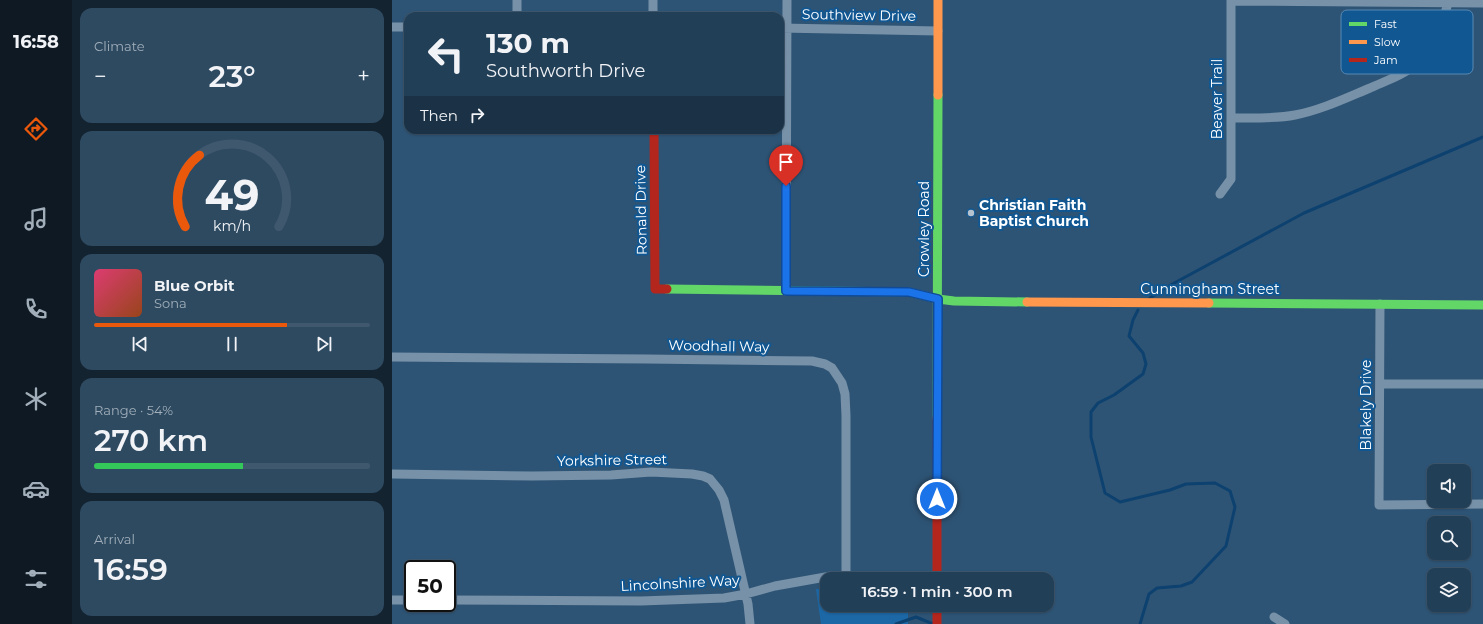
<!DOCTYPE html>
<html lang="en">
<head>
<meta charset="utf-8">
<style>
  :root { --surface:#223f58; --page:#2e4a61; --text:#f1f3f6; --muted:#a2afba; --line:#3f586e; --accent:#ea580c }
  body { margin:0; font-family:Montserrat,sans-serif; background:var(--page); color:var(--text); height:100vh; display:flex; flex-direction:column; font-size:15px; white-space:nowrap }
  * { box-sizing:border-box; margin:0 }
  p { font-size:13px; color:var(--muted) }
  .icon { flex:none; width:22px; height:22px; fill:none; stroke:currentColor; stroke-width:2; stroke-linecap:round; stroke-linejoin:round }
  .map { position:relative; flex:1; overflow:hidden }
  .side { display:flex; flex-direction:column; gap:8px; padding:8px; background:#132330; width:320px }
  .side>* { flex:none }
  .guide { position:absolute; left:12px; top:12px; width:380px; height:122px; border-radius:12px; box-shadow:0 1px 3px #0004,0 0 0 1px var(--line); background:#223f58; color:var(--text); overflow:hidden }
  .controls { position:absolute; left:1035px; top:464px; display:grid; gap:8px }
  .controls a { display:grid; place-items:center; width:44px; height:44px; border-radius:8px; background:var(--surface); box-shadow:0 1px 3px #0004,0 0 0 1px var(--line); font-size:20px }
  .speed { position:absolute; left:12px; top:560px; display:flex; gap:8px; font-size:20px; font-weight:700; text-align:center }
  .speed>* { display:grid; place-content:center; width:52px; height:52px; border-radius:50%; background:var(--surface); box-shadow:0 1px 3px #0004,0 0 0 1px var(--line); line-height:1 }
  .speed .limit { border:2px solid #111; border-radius:6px; background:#fff; color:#111 }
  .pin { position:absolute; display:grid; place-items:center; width:34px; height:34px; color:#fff; margin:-41px -17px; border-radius:50% 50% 50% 0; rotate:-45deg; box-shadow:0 0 4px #0007 }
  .pin .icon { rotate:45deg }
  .me { position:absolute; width:44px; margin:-22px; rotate:0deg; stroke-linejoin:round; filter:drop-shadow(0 0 3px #0008) }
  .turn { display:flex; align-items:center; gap:14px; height:84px; padding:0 16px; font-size:18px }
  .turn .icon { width:52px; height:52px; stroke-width:2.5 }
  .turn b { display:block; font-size:28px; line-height:34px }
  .then { display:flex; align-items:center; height:38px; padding:0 16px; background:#0003; gap:8px; font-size:15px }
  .big { font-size:30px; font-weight:600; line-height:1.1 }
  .side .card { flex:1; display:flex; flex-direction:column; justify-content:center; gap:6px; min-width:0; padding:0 14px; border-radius:12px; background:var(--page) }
  .side .dial { align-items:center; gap:0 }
  .dial svg { height:104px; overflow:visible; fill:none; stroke:var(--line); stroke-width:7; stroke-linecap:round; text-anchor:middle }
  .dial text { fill:var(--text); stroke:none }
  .song { display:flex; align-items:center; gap:12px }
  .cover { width:48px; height:48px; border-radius:6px; background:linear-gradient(135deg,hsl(340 70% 55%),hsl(20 70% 35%)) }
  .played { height:4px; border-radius:2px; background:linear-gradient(90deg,var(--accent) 70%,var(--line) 70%) }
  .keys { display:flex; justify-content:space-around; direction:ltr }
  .heat { display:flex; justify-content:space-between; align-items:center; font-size:22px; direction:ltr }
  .charge { height:6px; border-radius:3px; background:linear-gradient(90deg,#34c759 54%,var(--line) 0) }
  .trip { position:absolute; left:428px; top:572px; width:234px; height:40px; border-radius:12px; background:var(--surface); box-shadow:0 1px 3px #0004,0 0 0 1px var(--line); font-weight:600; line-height:40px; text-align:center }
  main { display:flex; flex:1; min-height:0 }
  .tabs { display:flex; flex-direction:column; width:72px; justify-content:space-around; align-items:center; background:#0e1923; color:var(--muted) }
  .tabs .icon { width:28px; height:28px }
  .tabs .active { color:var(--accent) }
  .tabs b { font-size:18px; color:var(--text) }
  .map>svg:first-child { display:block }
  .green { fill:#1c67a5 }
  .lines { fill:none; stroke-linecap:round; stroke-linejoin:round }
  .stream { stroke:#0d416f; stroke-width:3 }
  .street { stroke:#7791a8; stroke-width:9 }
  .fast { stroke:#63d668; stroke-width:9 }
  .slow { stroke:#ff974d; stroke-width:9 }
  .jam { stroke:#b3261e; stroke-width:9 }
  .route-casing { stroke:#114b97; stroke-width:10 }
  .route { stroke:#1a73e8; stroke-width:7 }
  .poi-dot { fill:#b6c3cf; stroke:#115792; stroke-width:1.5 }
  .labels { text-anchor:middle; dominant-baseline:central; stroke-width:4; stroke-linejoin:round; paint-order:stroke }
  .street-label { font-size:14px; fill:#fff; stroke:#115792 }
  .poi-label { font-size:14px; font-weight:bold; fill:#fff; stroke:#115792; text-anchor:start }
  .key { fill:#115792; stroke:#5889b3; stroke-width:1 }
  .key-label { font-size:11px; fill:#fff }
</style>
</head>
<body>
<main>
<nav class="tabs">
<b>16:58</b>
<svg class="icon active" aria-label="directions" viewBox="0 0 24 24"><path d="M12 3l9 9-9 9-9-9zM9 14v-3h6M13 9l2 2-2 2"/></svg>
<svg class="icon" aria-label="music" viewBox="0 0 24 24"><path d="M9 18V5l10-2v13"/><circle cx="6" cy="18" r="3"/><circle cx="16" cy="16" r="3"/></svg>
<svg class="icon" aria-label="phone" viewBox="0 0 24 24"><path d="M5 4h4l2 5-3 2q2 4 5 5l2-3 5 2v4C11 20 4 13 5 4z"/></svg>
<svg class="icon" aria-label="climate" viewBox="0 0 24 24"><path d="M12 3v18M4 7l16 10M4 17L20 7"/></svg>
<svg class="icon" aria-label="car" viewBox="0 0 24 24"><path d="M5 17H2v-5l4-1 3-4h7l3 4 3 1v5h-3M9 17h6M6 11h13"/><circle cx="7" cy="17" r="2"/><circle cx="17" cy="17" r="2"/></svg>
<svg class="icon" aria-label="filters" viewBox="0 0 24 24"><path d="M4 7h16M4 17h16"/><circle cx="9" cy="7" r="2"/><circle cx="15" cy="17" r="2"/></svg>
</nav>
<section class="side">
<div class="card"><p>Climate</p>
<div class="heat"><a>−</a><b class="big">23°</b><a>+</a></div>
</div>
<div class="card dial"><svg viewBox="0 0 100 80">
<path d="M14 69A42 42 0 1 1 86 69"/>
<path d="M14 69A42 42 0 0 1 25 14" stroke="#ea580c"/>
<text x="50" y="56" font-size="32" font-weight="700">49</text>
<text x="50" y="72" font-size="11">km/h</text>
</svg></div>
<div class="card">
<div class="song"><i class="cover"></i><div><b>Blue Orbit</b><p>Sona</p></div></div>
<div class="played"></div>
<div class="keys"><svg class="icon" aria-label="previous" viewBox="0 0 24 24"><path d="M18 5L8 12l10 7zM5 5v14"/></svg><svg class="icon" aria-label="pause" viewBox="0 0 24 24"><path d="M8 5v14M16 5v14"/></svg><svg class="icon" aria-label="next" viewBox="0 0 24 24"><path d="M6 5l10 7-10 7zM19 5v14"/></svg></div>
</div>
<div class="card"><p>Range · 54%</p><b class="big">270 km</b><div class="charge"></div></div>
<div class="card"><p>Arrival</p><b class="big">16:59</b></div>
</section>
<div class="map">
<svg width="1091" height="624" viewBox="0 0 1091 624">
  <rect width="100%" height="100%" fill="#2e5475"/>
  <path class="green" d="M424,589H435V605H516V624H429Z"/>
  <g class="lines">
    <path class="stream" d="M758,298L773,288L912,213L1091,137
      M746,310L741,320L737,336L751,353L754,364L751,374L722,395L706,403L699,412V437L713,493L728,502L778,490L794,484L823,483L838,491L843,507L834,546L800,582L789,586L765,588L757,594L748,624
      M504,624L524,617L541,624"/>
    <path class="street" d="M839,1L1091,3
      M125,16V0
      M261,16V0
      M0,27H16
      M388,28L546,31
      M839,118C861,118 882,119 903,115C929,110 954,98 978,88C993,81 1012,75 1024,64C1042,49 1050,25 1056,3
      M828,194L839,179V0
      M394,291L395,0
      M988,304L987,505L1091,504
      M0,357L255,359L420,361L433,364L440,368L450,383L453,394L454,416V576
      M989,384H1091
      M0,474L140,476L219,475L259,472L300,474L311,476L318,479L327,490L332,500L356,604L358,624
      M0,600H21
      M55,600L249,601L332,598L354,594L383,586L439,576H545
      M882,617L893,624"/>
    <path class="fast" d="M275,289L517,292L546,299L562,301L635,302
      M817,303L1091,305
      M545,418L546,95"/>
    <path class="slow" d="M546,95V0
      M635,302L817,303"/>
    <path class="jam" d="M262,130L263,289H275
      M545,579V418
      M545,605V624"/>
  </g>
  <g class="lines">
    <g class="route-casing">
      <path id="route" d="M394,186V291L517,292L546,299L545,499"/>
    </g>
    <use href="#route" class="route"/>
  </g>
  <circle class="poi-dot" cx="579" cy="213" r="4"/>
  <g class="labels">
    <g class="street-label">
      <text transform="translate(467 15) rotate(1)">Southview Drive</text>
      <text transform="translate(825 99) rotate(-90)">Beaver Trail</text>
      <text transform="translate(249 210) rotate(-91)">Ronald Drive</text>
      <text transform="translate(532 229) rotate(-90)">Crowley Road</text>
      <text x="818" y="289">Cunningham Street</text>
      <text transform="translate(327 346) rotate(1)">Woodhall Way</text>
      <text transform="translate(974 405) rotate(-90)">Blakely Drive</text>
      <text transform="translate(220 460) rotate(-1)">Yorkshire Street</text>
      <text transform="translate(288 583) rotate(-3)">Lincolnshire Way</text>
    </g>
    <g class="poi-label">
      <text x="587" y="205">Christian Faith<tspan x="587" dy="16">Baptist Church</tspan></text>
    </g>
  </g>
  <rect x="949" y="10" width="132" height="64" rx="6" class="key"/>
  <rect x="957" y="22" width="18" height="4" fill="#63d668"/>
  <rect x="957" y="40" width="18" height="4" fill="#ff974d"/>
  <rect x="957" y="58" width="18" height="4" fill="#b3261e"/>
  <g class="key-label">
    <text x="982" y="28">Fast</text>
    <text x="982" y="46">Slow</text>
    <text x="982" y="64">Jam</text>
  </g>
</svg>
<div class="controls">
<a><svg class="icon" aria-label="sound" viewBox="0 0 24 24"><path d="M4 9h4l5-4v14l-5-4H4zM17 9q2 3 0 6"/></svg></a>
<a><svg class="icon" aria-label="search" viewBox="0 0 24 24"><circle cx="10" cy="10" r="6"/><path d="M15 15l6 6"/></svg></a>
<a><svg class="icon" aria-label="layers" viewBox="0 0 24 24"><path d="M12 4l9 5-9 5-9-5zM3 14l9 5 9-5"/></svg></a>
</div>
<div class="speed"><div class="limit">50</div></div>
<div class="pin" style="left:394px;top:186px;background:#d93025"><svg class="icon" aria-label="arrive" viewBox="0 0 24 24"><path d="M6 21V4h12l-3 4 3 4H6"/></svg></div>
<svg class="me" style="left:545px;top:499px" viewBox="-20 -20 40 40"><circle r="17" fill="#1a73e8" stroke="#fff" stroke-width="3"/><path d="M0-11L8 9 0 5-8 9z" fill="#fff"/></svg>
<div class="trip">16:59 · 1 min · 300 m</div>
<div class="guide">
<div class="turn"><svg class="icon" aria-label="left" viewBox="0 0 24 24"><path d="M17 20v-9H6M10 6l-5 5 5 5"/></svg><div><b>130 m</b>Southworth Drive</div></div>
<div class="then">Then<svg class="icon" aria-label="right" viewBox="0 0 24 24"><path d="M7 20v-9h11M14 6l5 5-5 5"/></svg></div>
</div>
</div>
</main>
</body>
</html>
